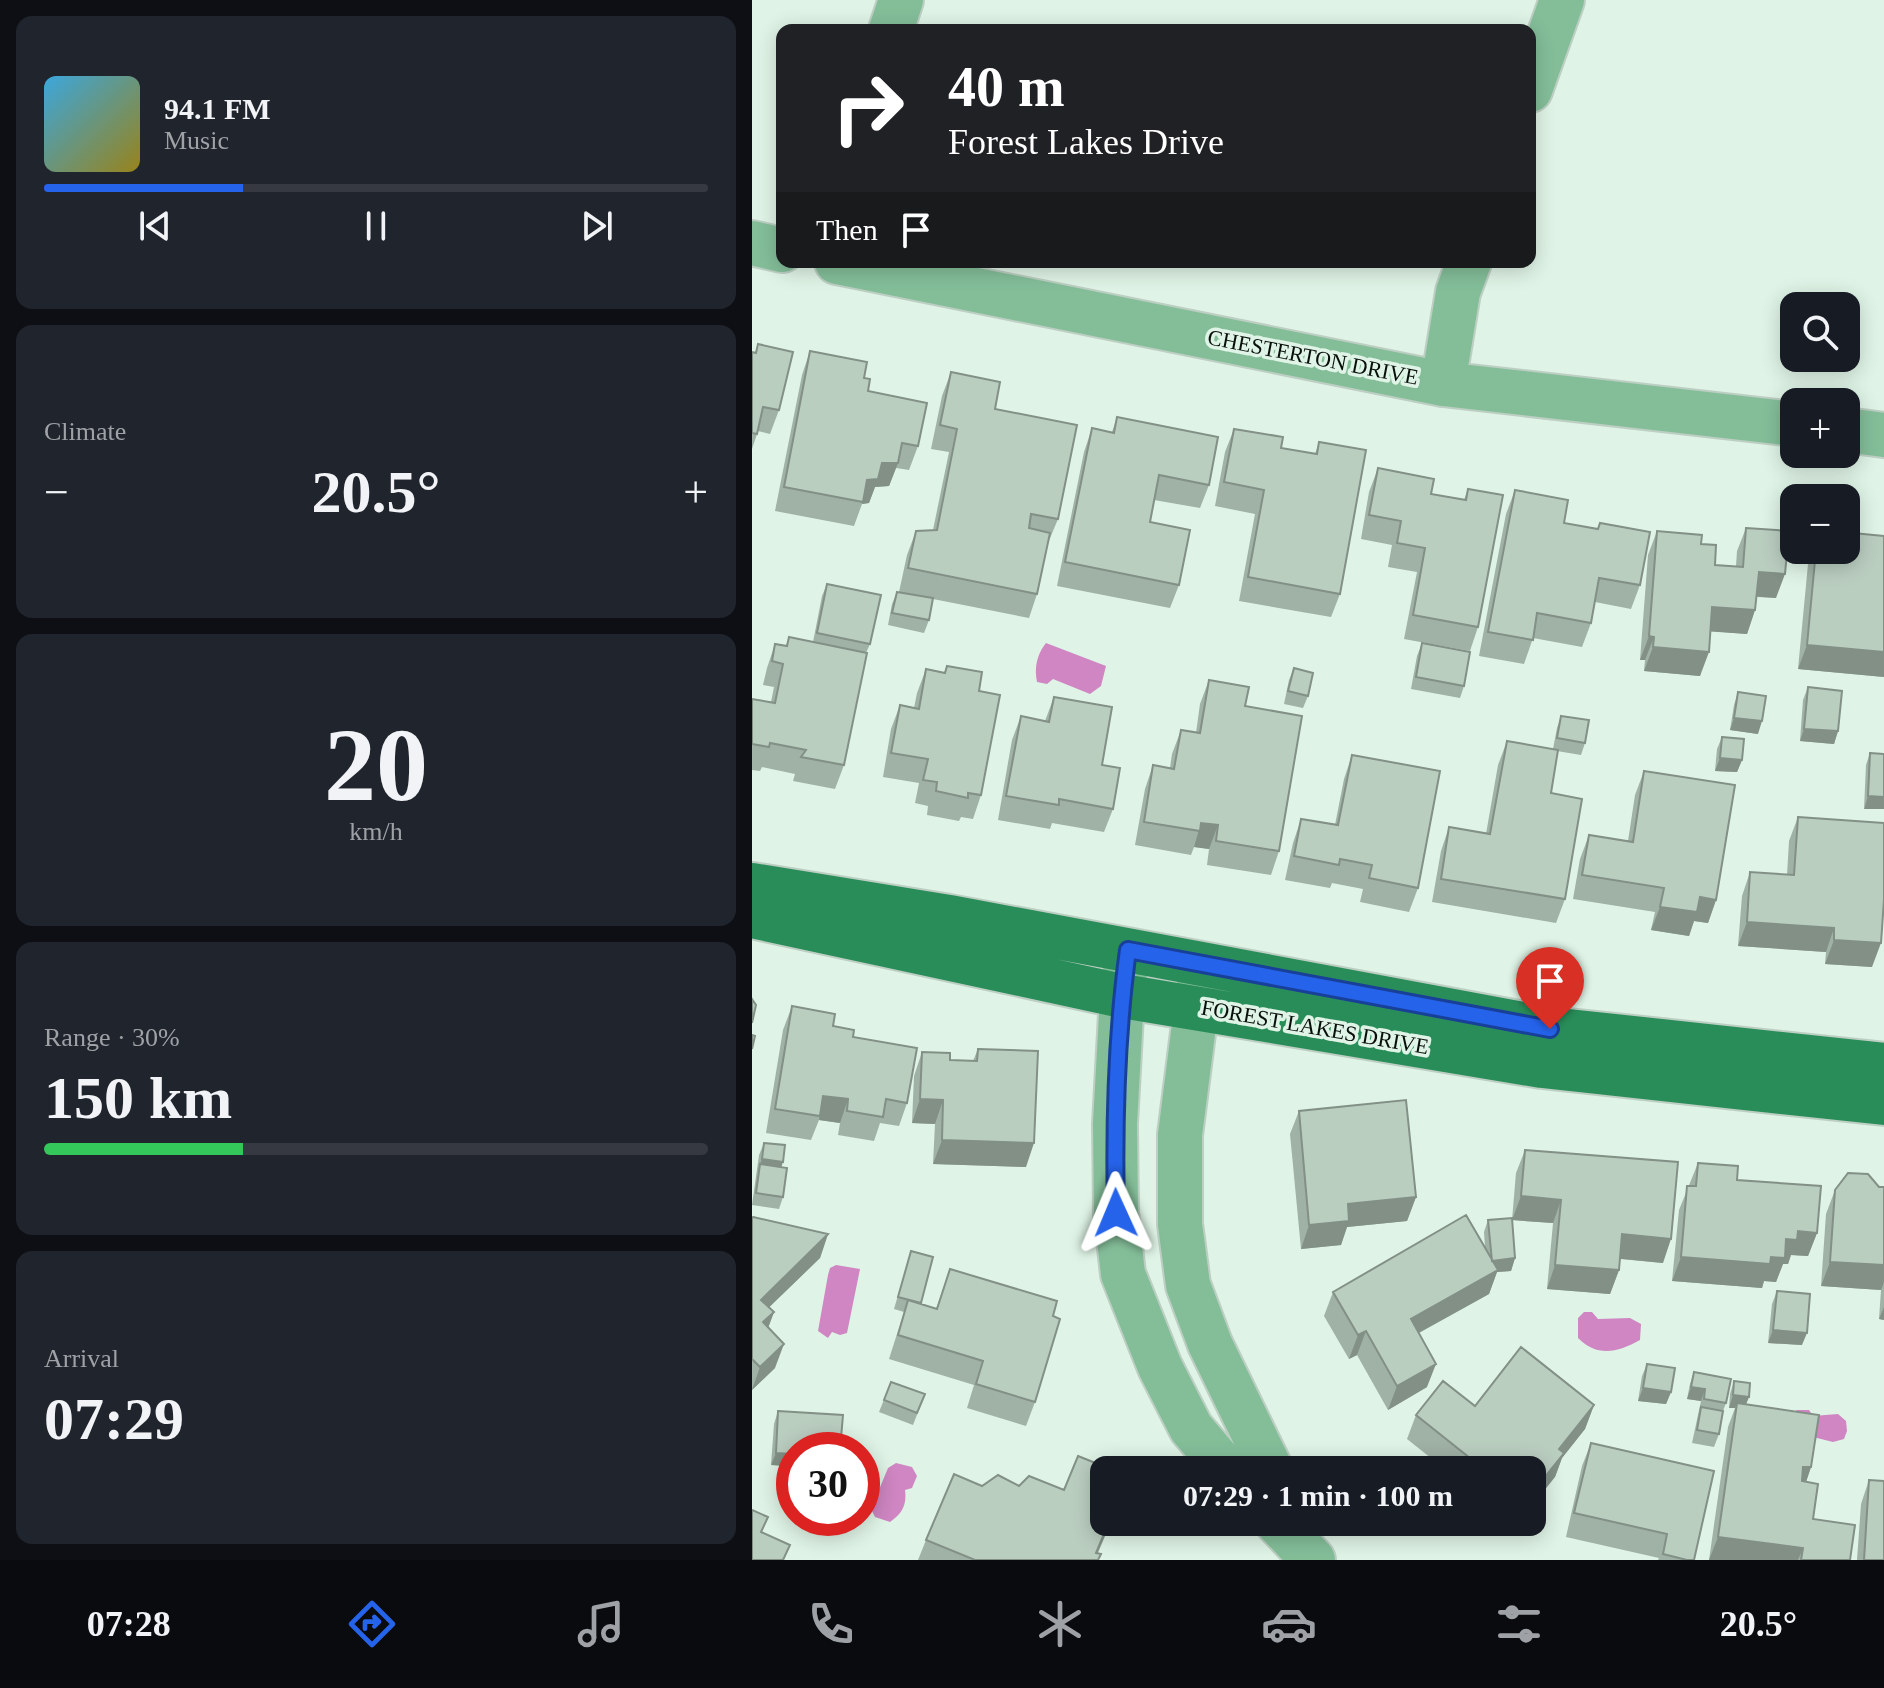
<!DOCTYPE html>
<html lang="en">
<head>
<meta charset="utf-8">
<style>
  :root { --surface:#171b24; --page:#20242c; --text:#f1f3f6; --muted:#9ea1a6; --line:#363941; --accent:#2563eb }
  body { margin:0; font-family:"Times New Roman",serif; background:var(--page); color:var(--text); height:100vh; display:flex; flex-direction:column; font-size:30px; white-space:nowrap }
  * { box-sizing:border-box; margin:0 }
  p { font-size:26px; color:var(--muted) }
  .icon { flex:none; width:44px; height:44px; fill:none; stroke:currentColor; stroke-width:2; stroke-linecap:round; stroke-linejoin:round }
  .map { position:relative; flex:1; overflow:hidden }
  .drawer { display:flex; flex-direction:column; gap:16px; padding:16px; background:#0d0f14; width:752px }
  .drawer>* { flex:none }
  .hud { position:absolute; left:24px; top:24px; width:760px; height:244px; border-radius:16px; box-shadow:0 4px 20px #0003; background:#202124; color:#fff; overflow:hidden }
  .buttons { position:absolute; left:1028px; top:292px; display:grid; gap:16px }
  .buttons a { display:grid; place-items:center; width:80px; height:80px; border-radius:16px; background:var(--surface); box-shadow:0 4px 20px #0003; font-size:40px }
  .speed { position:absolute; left:24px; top:1432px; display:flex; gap:16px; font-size:40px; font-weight:700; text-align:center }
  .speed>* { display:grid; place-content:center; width:104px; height:104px; border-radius:50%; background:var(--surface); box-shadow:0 4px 20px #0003; line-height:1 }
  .speed .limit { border:12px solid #d22; background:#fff; color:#111 }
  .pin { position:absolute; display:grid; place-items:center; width:68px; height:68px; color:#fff; margin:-82px -34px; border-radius:50% 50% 50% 0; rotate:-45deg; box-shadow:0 0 8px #0007 }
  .pin .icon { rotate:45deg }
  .me { position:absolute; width:88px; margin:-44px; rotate:359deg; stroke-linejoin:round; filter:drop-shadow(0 0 6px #0008) }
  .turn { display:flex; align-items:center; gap:28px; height:168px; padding:0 40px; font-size:36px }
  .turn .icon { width:104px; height:104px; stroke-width:2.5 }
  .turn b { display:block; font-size:56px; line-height:68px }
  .then { display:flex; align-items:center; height:76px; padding:0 40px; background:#0003; gap:16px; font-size:30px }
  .big { font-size:60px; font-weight:700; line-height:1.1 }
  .drawer .card { flex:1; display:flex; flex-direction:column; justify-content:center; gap:12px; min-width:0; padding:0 28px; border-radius:16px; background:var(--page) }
  .drawer .dial { align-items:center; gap:0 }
  .dial b { font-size:104px; line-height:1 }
  .song { display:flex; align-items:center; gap:24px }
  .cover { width:96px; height:96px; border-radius:12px; background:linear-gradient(135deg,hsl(200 70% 55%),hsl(50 70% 35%)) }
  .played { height:8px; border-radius:4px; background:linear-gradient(90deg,var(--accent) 30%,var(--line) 30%) }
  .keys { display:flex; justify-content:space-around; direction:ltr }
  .heat { display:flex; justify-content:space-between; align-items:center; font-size:44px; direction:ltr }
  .charge { height:12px; border-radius:6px; background:linear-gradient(90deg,#34c759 30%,var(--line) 0) }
  .trip { position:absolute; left:338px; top:1456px; width:456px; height:80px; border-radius:16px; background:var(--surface); box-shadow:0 4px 20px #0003; font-weight:700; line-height:80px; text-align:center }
  .menu { display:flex; height:128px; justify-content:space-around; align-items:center; background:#090b0e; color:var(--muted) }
  .menu .icon { width:56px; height:56px }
  .menu .on { color:var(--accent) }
  .menu b { font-size:36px; color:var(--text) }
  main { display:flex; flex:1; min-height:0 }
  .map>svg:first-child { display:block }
  .water { fill:#cf86c2 }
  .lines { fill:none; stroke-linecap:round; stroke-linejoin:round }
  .minor-casing { stroke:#bdcfc3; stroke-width:48 }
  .major-casing { stroke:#bdcfc3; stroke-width:48 }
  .minor { stroke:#84be99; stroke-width:44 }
  .major { stroke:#298d59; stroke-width:44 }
  .wall { fill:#a0b1a5 }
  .shaded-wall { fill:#829086 }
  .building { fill:#bacec0; stroke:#829086; stroke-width:2 }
  .route-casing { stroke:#184099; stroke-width:20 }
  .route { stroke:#2563eb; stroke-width:14 }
  .labels { text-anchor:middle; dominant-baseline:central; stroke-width:7; stroke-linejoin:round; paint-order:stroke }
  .street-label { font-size:22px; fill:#080f0a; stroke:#dff4e6 }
</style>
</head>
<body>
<main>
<section class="drawer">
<div class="card">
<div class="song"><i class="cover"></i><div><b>94.1 FM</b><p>Music</p></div></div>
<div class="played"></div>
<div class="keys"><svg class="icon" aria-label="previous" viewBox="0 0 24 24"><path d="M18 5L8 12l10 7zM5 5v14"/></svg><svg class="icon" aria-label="pause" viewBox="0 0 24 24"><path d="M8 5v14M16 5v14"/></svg><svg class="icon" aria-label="next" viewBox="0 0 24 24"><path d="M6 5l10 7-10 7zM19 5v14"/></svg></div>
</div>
<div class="card"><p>Climate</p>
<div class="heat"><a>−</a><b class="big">20.5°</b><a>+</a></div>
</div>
<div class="card dial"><b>20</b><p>km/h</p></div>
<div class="card"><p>Range · 30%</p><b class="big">150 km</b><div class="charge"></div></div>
<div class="card"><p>Arrival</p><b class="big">07:29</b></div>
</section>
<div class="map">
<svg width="1132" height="1560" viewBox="0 0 1132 1560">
  <rect width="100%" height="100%" fill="#dff4e6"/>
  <path class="water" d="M294,643L354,666L349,686L338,694L301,679L295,684L285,682C282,668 285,654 294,643Z
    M84,1265L108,1269L95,1333L88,1335L80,1332L76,1338L66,1331L76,1275L78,1268Z
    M832,1312H840L846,1319L878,1318L889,1324L888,1340C866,1352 846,1358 826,1338V1318Z
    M1045,1410H1057L1061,1416L1086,1414L1094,1421L1095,1431L1092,1439L1081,1442L1037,1431L1040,1413Z
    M144,1463L160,1467L165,1476L160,1488L153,1490C155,1505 150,1514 138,1522L123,1517L119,1509L136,1468Z"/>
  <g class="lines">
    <g class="minor-casing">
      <path id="minor" d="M139,30L149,0
        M778,90L810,0
        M0,243L30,250
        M85,262L691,384L1042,424
        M691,384L706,292L717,262
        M1094,430L1132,435
        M375,957L370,996L363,1124L364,1213L371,1274L408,1367L439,1428L475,1470
        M449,970L428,1135V1224L436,1285L458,1344L519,1470
        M525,1522L561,1560"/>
    </g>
    <g class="major-casing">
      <path id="major" d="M0,885L197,917L798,1029L1132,1065
        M0,916L370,996L790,1066L1132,1103"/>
    </g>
    <use href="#minor" class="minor"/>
    <use href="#major" class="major"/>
  </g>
  <path class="wall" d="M6,344L27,410L18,434L6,431L0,449V353H3Z
    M58,351L112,378L116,391L166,446L157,470L144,468L137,486L123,487L117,503L110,504L102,526L23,511L50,375Z
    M199,372L243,409L306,519L296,543L285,594L277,618L181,599L177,620L172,633L136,625L140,604L145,592H147L155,555L164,531L181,530L197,452L179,449L190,396Z
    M365,417L457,485L448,508L402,500L398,522L427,585L418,608L305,586L332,452L340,428L360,432Z
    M482,429L529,448L563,454L567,442L588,594L579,617L487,601L503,514L463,506L473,452Z
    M626,468L679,494L712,500L716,489L726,627L718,651L652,639L665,572L636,567L640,545L609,539L617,492Z
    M763,490L812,523L845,529L848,523L888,585L879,609L843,602L839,623L830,647L781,638L772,664L727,656L754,514Z
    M994,528L1024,598L1005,597L1003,610L995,634L958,631L948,676L892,671L893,660H888L896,555L905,531L949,544L963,565L984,566L985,551Z
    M1101,533L1132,536V677L1046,669L1056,564L1061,550H1094Z
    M75,584L118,644L114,653L92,765L83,789L41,781L43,774L10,767L8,771L0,770V699L19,702L22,687L11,685L15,668L23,644L34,646L37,637L61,642L70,596Z
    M670,643L712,686L708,698L659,689L665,656Z
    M195,666L227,691L229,795L221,819L209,817L207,821L175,815L176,806L163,803L167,783L131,777L139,729L148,705L162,708L165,693L174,669L192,673Z
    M542,668L556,696L551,708L532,704L537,680Z
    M457,680L493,706L527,851L519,875L455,865L457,849L442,847L439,855L383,845L393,789L401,765L418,768L420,754L429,730L444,733L448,704Z
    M1056,687L1086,731L1082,744L1048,741L1051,700Z
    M986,692L1006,734L978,730L982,705Z
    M302,697L350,765L361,809L352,832L300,823L298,829L246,820L260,740L269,716L293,721Z
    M809,716L833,743L829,755L805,751L799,793L813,899L804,923L680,902L689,851L697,827L734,834L746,765L755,741L801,749L805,728Z
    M970,737L990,760L985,772L963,771L965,749Z
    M1118,753L1132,754L1112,809L1114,765Z
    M600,755L666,888L657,912L608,902L611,889L580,883L578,888L533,880L541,843L549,819L583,825L592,779Z
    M892,771L964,900L956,923L942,921L937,936L899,930L903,912L821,899L828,859L837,835L876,841L883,795Z
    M1046,817L1120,967L1073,964L1074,952L986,946L990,896L998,872L1035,875L1037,841Z
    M40,1006L81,1026L101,1037L155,1103L147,1126L128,1123L122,1141L86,1135L88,1123L67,1120L59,1140L14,1133L31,1030Z
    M226,1049L274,1167L181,1164L183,1124L160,1123L162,1076L170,1052L198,1060L221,1061Z
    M547,1111L664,1197L655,1221L595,1227L589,1245L549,1249L538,1134Z
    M12,1143L29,1168L31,1197L27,1209L0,1205L7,1155Z
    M773,1150L911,1263L868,1259L867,1270L858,1294L795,1289L801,1223L760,1220L764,1173Z
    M946,1163L985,1180L1065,1233L1056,1256L1039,1255L1036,1264H1031L1024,1282L1012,1281L1010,1288L920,1281L927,1210Z
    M1127,1187H1132V1320L1127,1319L1129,1290L1069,1286L1074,1214L1083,1190Z
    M0,1218L76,1234L68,1258L17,1307L22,1312L16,1328L23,1368L0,1390Z
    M736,1220L763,1258L759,1271L745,1272L737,1294L667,1333L675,1387L636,1410L605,1355L597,1359L572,1316L581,1292L733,1247L732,1232Z
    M159,1251L169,1303L184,1309L198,1269L301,1316L283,1402L274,1426L215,1408L222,1385L137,1359L152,1312L142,1309Z
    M1025,1291L1050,1345L1016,1343L1020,1304Z
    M895,1364L919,1392L914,1404L886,1401L890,1376Z
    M942,1372L974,1403L971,1411L967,1434L962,1447L940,1443L949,1401L935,1399L938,1384Z
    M982,1381L997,1397L994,1404L1059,1467L1054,1482L1061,1519L1098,1560H957L976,1427L983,1408H977L978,1394Z
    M139,1382L173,1394L161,1425L127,1412Z
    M842,1405L833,1429L810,1458L803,1477L780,1470H694L655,1439L664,1415L723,1406Z
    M26,1411L91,1415L19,1465L22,1424Z
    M839,1443L942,1560H906L907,1558L814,1537L830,1466Z
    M1117,1480L1132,1560H1105L1109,1504Z
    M230,1486H267L352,1522H359L346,1553L347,1560H166L174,1540Z"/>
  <path class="shaded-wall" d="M130,463H146L137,486L123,487L117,503L110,504L115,480Z
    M1007,572L1033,574L1024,598L998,596Z
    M960,607L1003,610L995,634L952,631Z
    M897,636L902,637L893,660H888Z
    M1055,645L1132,652V677L1046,669Z
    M901,647L957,652L948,676L892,671Z
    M982,718L1010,721L1006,734L978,730Z
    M1052,729L1086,731L1082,744L1048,741Z
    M968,758L990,760L985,772L963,771Z
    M1116,796L1132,797V809H1112Z
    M449,823L466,825L457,849L442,847Z
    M948,897L964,900L956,923L942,921L937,936L899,930L908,907Z
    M995,922L1082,928L1074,952L986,946Z
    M1082,940L1129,943L1120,967L1073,964Z
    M71,1096L96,1099L88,1123L67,1120Z
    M168,1099L191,1100L183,1124L160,1123Z
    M190,1140L282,1143L274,1167L181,1164Z
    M10,1159L31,1162L27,1174L8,1164L5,1171Z
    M769,1196L809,1200L801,1223L760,1220Z
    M664,1197L655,1221L595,1227L589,1245L549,1249L557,1225L596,1204Z
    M1046,1231L1065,1233L1056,1256L1039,1255L1036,1264H1031L1024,1282L1012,1281L1010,1288L920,1281L929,1257H1019L1034,1239Z
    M76,1234L68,1258L1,1323L9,1300Z
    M870,1234L919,1239L911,1263L861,1258Z
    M763,1258L759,1271L745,1272L737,1294L650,1342L659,1319L740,1261Z
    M1078,1262L1132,1265V1282L1129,1290L1069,1286Z
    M803,1265L867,1270L858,1294L795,1289Z
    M1132,1307V1320L1127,1319Z
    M22,1312L13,1336L11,1322Z
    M1021,1330L1055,1333L1050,1345L1016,1343Z
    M614,1331L605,1355L597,1359L606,1335Z
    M32,1344L23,1368L0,1390L8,1367Z
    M684,1364L675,1387L636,1410L645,1386Z
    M939,1387L953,1389L949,1401L935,1399Z
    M891,1388L919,1392L914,1404L886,1401Z
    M981,1395L997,1397L992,1409L985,1403L983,1408H977Z
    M842,1405L833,1429L810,1458L803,1477L780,1506V1493L807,1449Z
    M24,1453L42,1454V1467L19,1465Z
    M1051,1467H1059L1051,1491H1043Z
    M357,1522H359L342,1560Z
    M966,1537L1051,1548L1046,1560H957Z"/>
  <path class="building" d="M6,344L41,352L27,410L11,407L5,434L0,433V352L4,353Z
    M58,351L115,362L112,378L118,379L116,391L175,403L166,446L150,443L146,463H130L126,479L115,480L111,502L32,487Z
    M199,372L248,382L243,409L325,425L306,519L279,514L277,528L298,533L285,594L156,568L164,531L185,530L205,429L188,425Z
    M365,417L466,437L457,485L407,475L398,522L438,530L427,585L313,562L340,428L362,433Z
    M482,429L531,437L529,448L565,454L567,442L614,450L588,594L496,577L512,490L472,482Z
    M626,468L682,479L679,494L714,500L716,489L751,495L726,627L661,615L673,548L645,543L649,521L617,515Z
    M763,490L816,500L812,523L846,529L848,523L898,532L888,585L847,578L839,623L785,613L781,640L736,632Z
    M994,528L1037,531L1033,574L1007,572L1003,610L960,607L957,652L901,647L902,637L897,636L905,531L950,535L949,544L964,545L963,565L991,567Z
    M1101,533L1132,536V652L1055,645L1064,550H1094V543H1099Z
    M75,584L129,595L118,644L65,633Z
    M145,592L181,598L177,620L140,613Z
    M37,637L115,653L92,765L49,757L54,750L18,743L17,747L0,744V699L23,703L31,664L20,661L23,644L35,646Z
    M670,643L718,652L712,686L664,677Z
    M195,666L230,672L227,691L248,695L229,795L216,793V798L184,791L185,782L171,780L176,759L139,753L148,705L167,709L174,669L193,673Z
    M542,668L561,673L556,696L536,691Z
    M457,680L497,687L493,706L550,716L527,851L464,841L466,825L449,823L448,831L392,822L401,765L422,769L429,730L448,733Z
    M1056,687L1090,691L1086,731L1052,729Z
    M986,692L1014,696L1010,721L982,718Z
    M302,697L360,707L350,765L368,768L361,809L307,799V805L254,796L269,716L297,722Z
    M809,716L837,720L833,743L805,738Z
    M970,737L992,739L990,760L968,758Z
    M755,741L806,750L799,793L830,799L813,899L689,879L697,827L738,834Z
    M1118,753L1132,754V797L1116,796Z
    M600,755L688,771L666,888L617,878L620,865L588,859L587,865L542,856L549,819L586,825Z
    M892,771L983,785L964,900L948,897L945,912L908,907L912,888L830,875L837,835L881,842Z
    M1046,817L1132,823V899L1129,943L1082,940V928L995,922L998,872L1042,875Z
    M0,999L4,1005L0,1023Z
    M40,1006L83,1014L81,1026L102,1030L101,1037L165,1048L155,1103L134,1099L131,1117L95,1111L96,1099L71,1096L68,1116L23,1109Z
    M0,1035L3,1036L0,1049Z
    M226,1049L286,1051L282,1143L190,1140L191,1100L168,1099L170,1052L198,1053V1060L225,1061Z
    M654,1100L664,1197L596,1204L597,1221L557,1225L547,1111Z
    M12,1143L33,1145L31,1162L10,1159Z
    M773,1150L926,1162L919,1239L870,1234L867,1270L803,1265L809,1200L769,1196Z
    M946,1163L986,1166L985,1180L1069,1186L1065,1233L1046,1231L1045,1240L1034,1239L1033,1258L1019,1257L1018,1264L929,1257L935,1186H944Z
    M8,1164L35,1168L31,1197L4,1193Z
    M1096,1173L1116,1174L1127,1187H1132V1265L1078,1262L1083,1190Z
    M714,1215L746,1270L659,1319L684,1364L645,1386L614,1331L606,1335L581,1292Z
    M1,1217L76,1234L9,1300L22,1312L11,1322L32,1344L8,1367L0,1359V1218Z
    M760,1218L763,1258L740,1261L736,1220Z
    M159,1251L181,1257L169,1303L146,1297Z
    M198,1269L305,1301L301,1316L308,1319L283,1402L224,1384L231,1361L146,1335L156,1300L185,1309Z
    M1025,1291L1058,1294L1055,1333L1021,1330Z
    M769,1347L842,1405L807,1449L812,1453L780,1493V1470H749L744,1466L741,1470H733L664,1415L691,1381L723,1406Z
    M895,1364L923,1368L919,1392L891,1388Z
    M942,1372L979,1379L974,1403L952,1399L953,1389L939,1387Z
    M982,1381L998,1383L997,1397L981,1395Z
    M139,1382L173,1394L165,1413L132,1400Z
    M985,1403L1067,1415L1059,1467H1051L1050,1481L1066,1484L1061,1519L1103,1525L1098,1560H1049L1051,1548L966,1537Z
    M949,1407L971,1411L967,1434L945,1430Z
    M26,1411L91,1415L88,1450H42V1454L24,1453Z
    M839,1443L962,1471L942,1560H935L911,1554L915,1534L822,1513Z
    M326,1456L361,1470H352V1522H357L344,1553L349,1554L346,1560H223L174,1540L202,1474L230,1486L246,1475L267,1486L277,1476L312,1490Z
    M1117,1480L1132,1481V1560H1112Z
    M0,1510L16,1517L9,1532L38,1545L31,1560H0Z"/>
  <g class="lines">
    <g class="route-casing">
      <path id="route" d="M364,1213C362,1125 364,1037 376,950L798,1029"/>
    </g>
    <use href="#route" class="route"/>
  </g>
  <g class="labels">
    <g class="street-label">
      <text transform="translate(561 357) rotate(11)">CHESTERTON DRIVE</text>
      <text transform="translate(563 1027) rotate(10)">FOREST LAKES DRIVE</text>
    </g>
  </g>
</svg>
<div class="buttons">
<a><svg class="icon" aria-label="search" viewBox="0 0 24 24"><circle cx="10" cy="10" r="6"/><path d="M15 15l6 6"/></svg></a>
<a>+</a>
<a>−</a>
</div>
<div class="speed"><div class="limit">30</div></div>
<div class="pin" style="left:798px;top:1029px;background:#d93025"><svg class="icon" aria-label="arrive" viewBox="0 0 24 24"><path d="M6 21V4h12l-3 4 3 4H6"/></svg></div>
<svg class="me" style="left:364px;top:1213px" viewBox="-20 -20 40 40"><path d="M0-17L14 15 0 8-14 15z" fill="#2563eb" stroke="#fff" stroke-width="4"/></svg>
<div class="trip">07:29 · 1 min · 100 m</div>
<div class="hud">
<div class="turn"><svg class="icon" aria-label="right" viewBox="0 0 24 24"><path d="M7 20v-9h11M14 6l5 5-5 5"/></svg><div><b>40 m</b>Forest Lakes Drive</div></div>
<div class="then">Then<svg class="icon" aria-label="arrive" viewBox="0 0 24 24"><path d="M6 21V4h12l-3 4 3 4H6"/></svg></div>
</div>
</div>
</main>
<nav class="menu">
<b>07:28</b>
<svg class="icon on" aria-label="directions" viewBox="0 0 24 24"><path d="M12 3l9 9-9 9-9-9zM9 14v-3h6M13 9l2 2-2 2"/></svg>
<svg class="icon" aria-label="music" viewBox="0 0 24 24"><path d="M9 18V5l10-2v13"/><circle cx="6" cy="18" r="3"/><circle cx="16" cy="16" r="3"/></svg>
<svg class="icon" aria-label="phone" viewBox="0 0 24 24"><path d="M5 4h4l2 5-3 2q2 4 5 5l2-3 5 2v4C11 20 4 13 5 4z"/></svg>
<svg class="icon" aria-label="climate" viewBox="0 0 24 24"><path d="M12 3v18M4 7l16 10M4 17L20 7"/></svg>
<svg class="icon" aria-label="car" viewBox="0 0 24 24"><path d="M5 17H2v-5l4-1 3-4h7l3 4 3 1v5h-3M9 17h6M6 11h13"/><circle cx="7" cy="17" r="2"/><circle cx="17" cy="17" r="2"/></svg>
<svg class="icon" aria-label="filters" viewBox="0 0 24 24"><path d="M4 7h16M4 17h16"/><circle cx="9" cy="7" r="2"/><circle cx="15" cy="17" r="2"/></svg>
<b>20.5°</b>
</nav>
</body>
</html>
